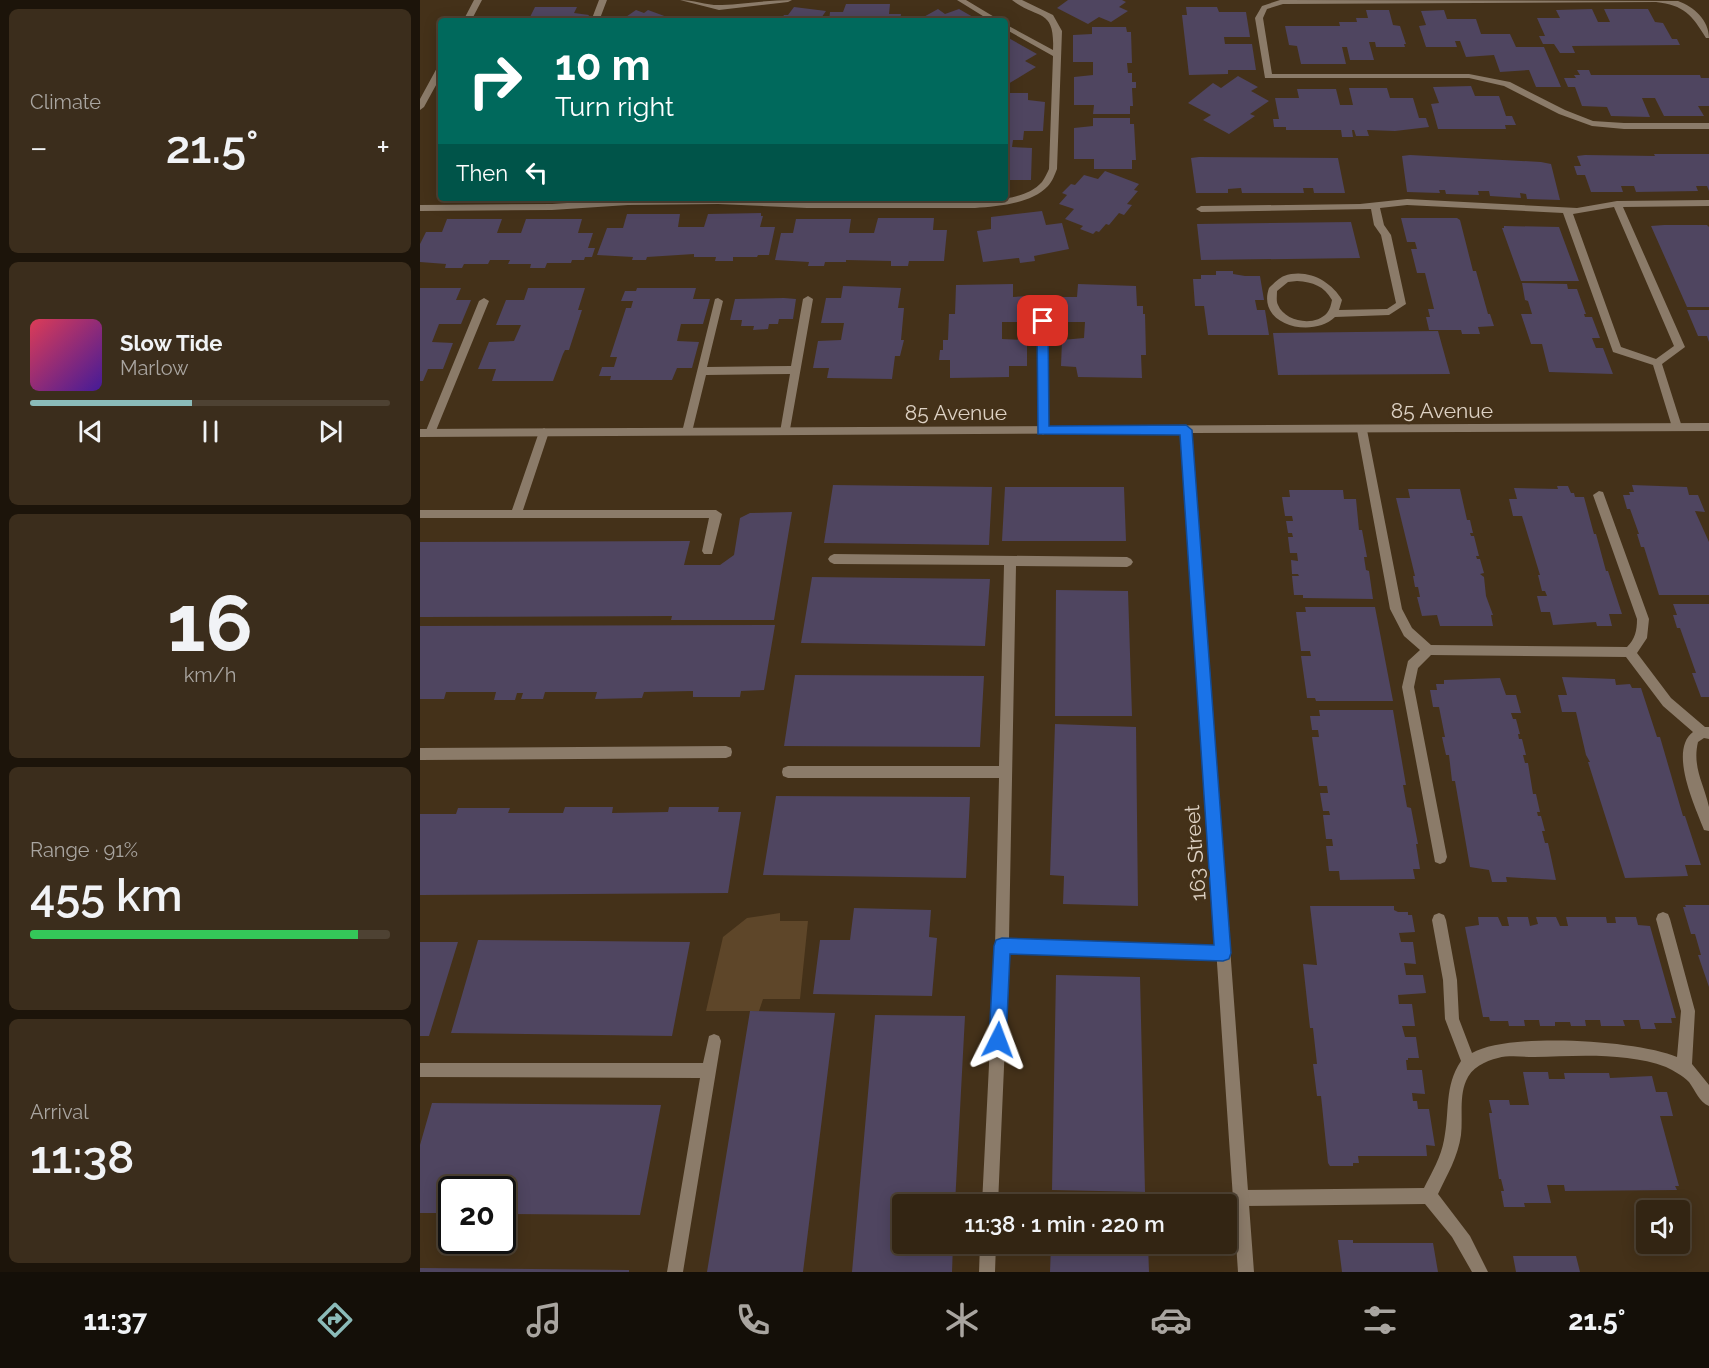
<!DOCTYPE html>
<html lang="en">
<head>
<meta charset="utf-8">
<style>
  :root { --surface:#332513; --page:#3b2d1c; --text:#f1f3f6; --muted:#a9a5a0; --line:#4e4233; --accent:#8bbbb9 }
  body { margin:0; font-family:Raleway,sans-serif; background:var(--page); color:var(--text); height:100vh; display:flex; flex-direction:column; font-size:22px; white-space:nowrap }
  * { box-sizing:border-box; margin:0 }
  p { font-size:20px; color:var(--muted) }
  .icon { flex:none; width:33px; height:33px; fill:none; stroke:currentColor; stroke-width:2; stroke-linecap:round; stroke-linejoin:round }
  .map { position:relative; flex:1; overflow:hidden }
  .details { display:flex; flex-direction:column; gap:9px; padding:9px; background:#1c140a; width:420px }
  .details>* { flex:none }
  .banner { position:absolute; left:18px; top:18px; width:570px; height:183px; border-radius:6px; box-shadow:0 3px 15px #0003,0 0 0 2px var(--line); background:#00695c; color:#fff; overflow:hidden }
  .tools { position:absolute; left:1216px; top:1200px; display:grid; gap:12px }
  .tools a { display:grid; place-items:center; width:54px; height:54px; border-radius:6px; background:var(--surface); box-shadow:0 3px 15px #0003,0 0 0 2px var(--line); font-size:30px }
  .speed { position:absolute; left:18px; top:1176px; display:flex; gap:12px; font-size:30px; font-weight:700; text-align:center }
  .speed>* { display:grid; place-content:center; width:78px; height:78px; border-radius:50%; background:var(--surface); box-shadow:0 3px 15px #0003,0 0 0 2px var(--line); line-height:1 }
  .speed .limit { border:3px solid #111; border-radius:9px; background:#fff; color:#111 }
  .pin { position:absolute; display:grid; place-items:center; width:51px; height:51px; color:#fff; margin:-26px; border-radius:12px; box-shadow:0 3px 9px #0006 }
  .me { position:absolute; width:66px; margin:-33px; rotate:3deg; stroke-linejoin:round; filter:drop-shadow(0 0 4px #0008) }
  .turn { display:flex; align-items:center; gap:21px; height:126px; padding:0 18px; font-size:27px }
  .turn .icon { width:78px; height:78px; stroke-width:2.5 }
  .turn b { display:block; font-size:42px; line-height:51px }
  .then { display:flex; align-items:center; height:57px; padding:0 18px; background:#0003; gap:12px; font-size:22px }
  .big { font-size:45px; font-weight:600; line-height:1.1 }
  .details .tile { flex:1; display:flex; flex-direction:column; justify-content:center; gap:9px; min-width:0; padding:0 21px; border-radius:9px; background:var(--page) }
  .details .dial { align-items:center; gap:0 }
  .dial b { font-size:78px; line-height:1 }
  .song { display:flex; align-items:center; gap:18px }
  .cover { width:72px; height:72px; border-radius:9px; background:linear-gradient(135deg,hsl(350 70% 55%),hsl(260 70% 35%)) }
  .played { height:6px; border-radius:3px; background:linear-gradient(90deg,var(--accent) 45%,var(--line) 45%) }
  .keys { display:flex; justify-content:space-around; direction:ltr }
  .heat { display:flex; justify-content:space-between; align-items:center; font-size:33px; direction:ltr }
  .charge { height:9px; border-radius:4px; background:linear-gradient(90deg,#34c759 91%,var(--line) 0) }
  .trip { position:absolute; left:472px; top:1194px; width:345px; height:60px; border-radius:6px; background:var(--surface); box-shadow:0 3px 15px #0003,0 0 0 2px var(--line); font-weight:600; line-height:60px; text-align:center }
  .tab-bar { display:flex; height:96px; justify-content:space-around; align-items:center; background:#140f08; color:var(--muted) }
  .tab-bar .icon { width:42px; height:42px }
  .tab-bar .selected { color:var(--accent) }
  .tab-bar b { font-size:27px; color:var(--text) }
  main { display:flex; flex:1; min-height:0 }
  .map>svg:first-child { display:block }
  .green { fill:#5e4629 }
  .building { fill:#4f4560 }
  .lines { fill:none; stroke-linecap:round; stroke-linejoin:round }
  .service { fill:#8b7b69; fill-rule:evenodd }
  .minor { fill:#8b7b69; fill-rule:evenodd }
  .route { fill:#1a73e8; stroke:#114b97; stroke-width:1.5 }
  .labels { text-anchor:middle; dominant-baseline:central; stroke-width:6; stroke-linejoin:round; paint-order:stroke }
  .street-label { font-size:21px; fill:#ddd1c3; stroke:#443119 }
</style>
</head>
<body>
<main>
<section class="details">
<div class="tile"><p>Climate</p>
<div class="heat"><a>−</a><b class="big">21.5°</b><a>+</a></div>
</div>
<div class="tile">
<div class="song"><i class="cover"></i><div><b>Slow Tide</b><p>Marlow</p></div></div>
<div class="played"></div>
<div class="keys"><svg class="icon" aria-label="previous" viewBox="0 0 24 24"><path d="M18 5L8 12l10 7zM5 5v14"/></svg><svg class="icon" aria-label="pause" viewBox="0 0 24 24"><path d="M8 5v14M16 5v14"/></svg><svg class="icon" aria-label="next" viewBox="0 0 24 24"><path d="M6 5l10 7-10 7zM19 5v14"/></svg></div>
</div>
<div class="tile dial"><b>16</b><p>km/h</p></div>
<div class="tile"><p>Range · 91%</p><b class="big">455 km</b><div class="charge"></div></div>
<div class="tile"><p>Arrival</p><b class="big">11:38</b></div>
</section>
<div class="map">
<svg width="1289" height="1272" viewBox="0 0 1289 1272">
  <rect width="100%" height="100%" fill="#443119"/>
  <path class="green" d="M360,913V921H388L380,999H343L339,1011H286L303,937L327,918Z"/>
  <path class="building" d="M648,0H702L706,2L699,7L708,11L691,22L679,17L668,24L637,8Z
    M426,4H470L469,14H481L480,21H409L410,12H423Z
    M115,7H157L154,13L169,15L166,21H108Z
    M374,7L406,11L399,21H360L364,15H368Z
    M766,7H797L799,12H826L830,37H804L805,44H832L836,70H808V74L769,75L762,15H767Z
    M518,9L525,14L539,9L560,21H487L496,16L500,19Z
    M1172,9L1178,22H1190L1184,9H1228L1235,22L1243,23L1252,39H1257L1260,45L1152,46L1155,53H1140L1134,44H1123L1119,36H1125L1117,18H1140L1136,10Z
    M216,10L224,13L228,10L258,21H200Z
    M946,10H969L973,25L980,26L986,44H984L985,47H956L955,42H949L954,60H930L927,47H922L926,64H881L877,46L869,45L865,26H920L919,22H937L936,18H948Z
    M1024,10L1027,19H1056L1061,34H1090L1096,47H1124L1141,87H1116L1109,70L1080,72L1074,55L1046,57L1040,41H1035L1037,47H1006L999,26L1006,25L1001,11Z
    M672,27H706L707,32H711L712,63H707L708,73H712V82H716V88H712L713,106H710V114H673L674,105H654V77L673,75V62H653V35L672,34Z
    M585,36L617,54L605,61L616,67L588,84L585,82Z
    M1157,70H1169L1171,75H1280L1281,78H1289V106H1278L1284,116H1244L1235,98H1222L1230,117L1191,116L1187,107L1162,106L1155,87H1148L1144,78H1156L1154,75H1160Z
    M818,76L838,87L831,91L849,101L830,114L835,116L809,134L783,120L791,115L768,103L793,83L801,88Z
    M1051,86L1055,96H1079L1086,116H1092L1096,125H1085L1086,129H1018L1011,104L1019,103L1013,87Z
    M929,88H967L970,98H993L999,118H1006L1009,127L975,131L947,130L949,136H936L934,130H932L933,137H922L921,130H866V127H854L853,119H859L855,98H879L877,89H916L920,105H933Z
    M585,93H608V100L625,102L623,131H604L603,140H593L592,147L612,148L611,180H590V190H585Z
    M673,118H710V124H714L716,160H712V169H674V159H654V128L673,126Z
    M1234,154H1289V191L1287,186H1276L1278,191L1216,192L1214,186H1201L1203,192H1171L1165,175H1157L1154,166H1161L1157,156L1165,155L1235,156Z
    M990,155L1121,162L1131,164L1140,200L1107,199L1106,194L1100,193L1101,198L1070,196L1069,191H1058L1059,195L1026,194L1025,190H1019L1020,193L987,192L982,156Z
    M779,157L918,158L925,193H894L893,188H883L884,193H822L821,188L808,189V193H776L771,158Z
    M685,171L719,184L714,190L718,191L707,204L712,205L704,215L699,213L689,225L686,224L679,232L676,231L673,234L660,229L663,226L645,219L654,209L639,204L647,195L642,193L651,184L655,185L664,175L678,179Z
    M622,211L626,225L642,223L649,249L614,256L615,261L600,263L599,258L563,262L557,231L571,229V217Z
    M341,213V216H343L340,227H355L349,255H338L337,257H313V261H295L296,257H274V254L227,257L226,260H212L213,257L177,255L187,228H203L207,214H260L258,227H284L288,214Z
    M458,218H514L513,230H527L524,261H489L488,266H471V261L426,260V262H405L404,266H388L389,262L355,260L361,233H373L376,219H431L429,233H454Z
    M981,218H1037L1040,220L1053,271H1056L1068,314H1070L1074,326L1058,327L1060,334H1042L1041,330H1009L1006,317H1010L1008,309H1014L1005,273H997L991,249H997L995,242H987Z
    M27,219H82L77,233H101L106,219H162L158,233H173L168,248H175L172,257H165L164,260H152L151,263H127L125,268H110L111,264H88L90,260H70L68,264H44L42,268H25L26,264L0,262V244L6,232H22Z
    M931,222L940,258L781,260L777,224Z
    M1244,225H1287L1289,227V307H1267L1231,226Z
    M1084,226L1139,227L1159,281H1101L1082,228H1084Z
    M796,271H813V274L825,276H840L844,300H835L837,310H845L849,335H788L784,306H775L773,279H781V275H796Z
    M1102,283L1147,284L1148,289H1157L1166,314H1164L1165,317H1172L1180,338H1172L1176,348H1183L1193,374L1129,372L1122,344H1111L1101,314H1112L1108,301L1105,300Z
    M593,284V297L609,296V322H582V339L607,340V366H589V377L530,378V360H519L520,350H523V340H528L529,314H535L536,285Z
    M658,284L716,286L717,306H723V314H725L726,355H721L722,378L658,377L656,367L641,366L642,340L664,338L665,322H641L642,297H657Z
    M423,286L481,288L478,308H484L481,340H484L480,356H475L472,379L407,378L409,368H393L398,341L421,340L424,323H401L406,298H421Z
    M0,288H41L36,300H51L41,324H19L12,342L33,343L23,369H8L3,381H0Z
    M108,288H165L158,310H162L149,350H145L143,354L133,381H72L76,369H58L69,342L94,341L101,325H76L86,300H104Z
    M217,288H276L273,299H290L283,324H261L257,341L279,342L272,368H257L252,380H190L191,376H179L182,367H194L197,357H190L206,308H211L213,301H201L205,291H216Z
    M364,298L376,299L373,319H359L358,324H349L348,329L333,330L334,326H321L322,320H310L315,299Z
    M1267,310H1289V342L1287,336H1278Z
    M1018,331L1030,374L858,375L853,333Z
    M413,485L572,487L569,545L404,543Z
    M1212,485L1267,487L1269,495H1278L1285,512L1275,511L1289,542V595H1239L1224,547H1221L1217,534H1219L1210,509H1207L1203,495H1210L1209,492H1214Z
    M1137,486H1148L1151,493H1154L1155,497H1164L1174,534H1176L1186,571H1188L1202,614H1189L1192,626H1177L1176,622L1133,625L1130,612H1121L1117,596H1127L1125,591H1122L1118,575H1120L1102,516H1093L1089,499H1097L1094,488L1138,489Z
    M585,487H704L706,541H582Z
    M988,489H1040L1047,520H1050L1053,533H1050L1051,536H1054L1059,556H1056L1057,559H1060L1064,573L1060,574L1064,577L1066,596L1073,615H1071L1073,626H1020L1017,615L1002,616L997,597H1000L998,587H995L993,576H995L976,498H990Z
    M869,490H923L924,499H936L939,530H942L947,557H944L946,570L949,571L953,599L883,598V595H874L872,576H879L878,574H872L871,560L878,561L877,553H870L868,537H873L872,533H868L866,521H873L872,516H865L862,497H870Z
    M372,512L354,620H251L252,616L0,617V542L270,541L264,565H300L314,555L320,518L330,513Z
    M392,577L570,579L565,646L381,643Z
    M636,590L708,591L712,716H635Z
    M1253,604H1289V697H1281L1272,673H1276L1260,628H1257L1253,615H1257Z
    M885,607H955L973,701H896L895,698H887L881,656H891L890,651H881L876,612H886Z
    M355,625L344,690L321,691L320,697H273V691L224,692L222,698L175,699L177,692H125L123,699H101L103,693H97L95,700H74L76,692H26L24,699H0V626Z
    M375,675L564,676L560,747L364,746Z
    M1142,677L1195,679L1196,685L1210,684L1212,688H1221L1237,737H1240L1263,816H1265L1281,865H1265L1268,876L1205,878L1168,762H1170L1166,755L1156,712H1142L1138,695H1147Z
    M1080,678L1086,695H1096L1101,713H1091L1093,719H1096L1100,734H1098L1099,739H1102L1106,755H1103L1105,763H1108L1113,794H1116L1120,812H1117L1118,816H1121L1125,831H1122L1125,843H1128L1136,880L1086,877L1087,882H1072L1069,870L1050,867L1035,781H1032L1029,755H1026L1022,737H1025L1019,707H1013L1010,690H1017L1016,684H1024V680Z
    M899,710H973L986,785H983L987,807L991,808L998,844H996L1000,869H993L995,879L920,880L919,871H909L906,846H913L912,839H906L903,815H910L909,811H903L900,793H908L907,786H899L892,737H899L898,730H892L890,716H900Z
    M635,724L716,727L718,906L643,904L644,876L630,875Z
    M356,796L550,797L546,878L343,875Z
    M145,807H193L192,813L248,812L249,807H299L298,812H321L308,893L0,895V814H36L38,808H90L88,813H143Z
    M1265,905H1289V987L1278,955H1281L1275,934H1271L1263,907H1266Z
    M890,906H974V910L978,912H988V915H992L995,932L979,933L981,942H993L996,964L984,963L986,975H1003L1006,993L978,995L979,1004H992L995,1026H982L985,1037H996L999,1058H988V1060H986L987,1070H1002L1005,1094L992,1093L993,1101H997L998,1109H1009L1015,1146L1006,1145L1007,1156H938L939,1163H933V1166H910L908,1163L901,1096H897L893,1064H897L893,1028H890L883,964L897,965Z
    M434,908L511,910L509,937L517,938L512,996L393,994L400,940H430Z
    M1058,917H1078L1082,926H1089L1087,917H1108L1110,926L1118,924L1116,917H1136L1140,926H1148L1146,917H1186L1187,923H1196L1195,917H1216L1218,925L1230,926L1256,1018H1251L1252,1023H1234L1236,1029H1221L1219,1020H1203L1205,1026H1181L1180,1020H1165L1166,1026H1151L1150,1022H1135V1026H1120L1119,1020H1104L1105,1026H1089L1088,1021H1070L1069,1017H1063L1045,927L1059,925Z
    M58,940L270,942L252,1036L31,1033Z
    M0,942H38L9,1036H0Z
    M636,975L720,977L725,1192L632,1190Z
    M330,1011L415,1013L383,1272H287Z
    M455,1015L545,1016L535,1204H483V1244H533L532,1272H432Z
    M1103,1072H1128L1129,1079H1145L1144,1073H1189L1190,1078L1232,1076L1236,1092H1247L1253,1116H1240L1259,1186H1255L1257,1190L1145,1191L1144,1185H1127L1131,1203H1104L1105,1207H1084L1081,1191H1084L1081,1179H1079L1069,1113H1072L1069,1100H1089L1090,1105H1109Z
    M12,1103L241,1105L220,1215L82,1214V1190H32V1213H0V1145Z
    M918,1240H933V1243H1013L1018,1272H922Z
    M631,1244H728L729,1272H630Z
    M1093,1256H1156L1160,1272H1096Z
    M0,1268L209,1270V1272H0Z"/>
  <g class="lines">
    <path class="service" d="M179,0H187L179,21H171Z
      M260,0C274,0 288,6 302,5C325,4 348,0 372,0L368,2L299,10Z
      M537,0H546L581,21H571Z
      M592,0H602L633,15L642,31L637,169C635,174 632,182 628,186C611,204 578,206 555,208H387L298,204L208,205L132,210L0,211V205L132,204L208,199L298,198L387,202H555C576,200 607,199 622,182C625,178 627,173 629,169L633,56L585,29V24L633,50C635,7 618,20 592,0Z
      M860,0L1258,1C1274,7 1289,20 1289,38H1286C1272,15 1264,5 1236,2L863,4L847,9L843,18L852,74H1049L1090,82L1145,110L1173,121L1204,123H1289V129H1204L1172,126L1139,114L1084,86L1049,78H845L835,18L842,6Z
      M987,199L1157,208L1197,201L1289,200V206L1203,207L1265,347L1242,364L1262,427L1261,430H1253L1252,427L1233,365L1193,352L1192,349L1143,213L987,205L960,208L964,225L971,235L986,304L969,315L915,317C892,339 836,325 849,288C853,284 859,278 864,276C887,268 911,281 922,300L919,310L967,309L976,303L961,235L954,225L951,209L781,212L776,209L781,206L940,204ZM1194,207L1254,346L1236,359L1201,347L1153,214ZM877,281C893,282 904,286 912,300C911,305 910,309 907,313C895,327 865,322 858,305C856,301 857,296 857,291L868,282Z
      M388,296L393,299L369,435H361L360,432L370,374L286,375L272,432L271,435H263L262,432L295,299L298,298L303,301L287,367L371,366L383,299Z
      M623,296L628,299V431L623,435L618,431V299Z
      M64,298L69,301L15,433L14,436H6L5,433L59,301Z
      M942,426L947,430L982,609L992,628L1011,645L1207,647C1215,639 1217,631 1217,619L1173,495L1179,491L1183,492L1229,619L1227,638L1217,653L1251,698L1285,727H1289V739L1284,738L1278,742C1272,767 1284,784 1289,807C1289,815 1289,824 1289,831L1284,830L1282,825C1274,804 1249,750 1273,732L1243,706L1206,657L1011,655L998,668L994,687L1027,857L1025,862L1020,864L1015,862L982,687L988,661L1000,650L984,636L970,609L937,430Z
      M124,428L129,432L103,510H296L302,514L292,554H284L282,551L289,518H0V510H92L119,432Z
      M414,554L707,557L711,559L713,562L711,565L707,567L596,566L589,939L803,946L808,948L810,953L808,958L803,960L589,953L578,1204H562L575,946L579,778H368L363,776L362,772L363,768L368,766H579L584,565L414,564L410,562L408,559L410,556Z
      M306,746L311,748L312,752L311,756L306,758L0,760V748Z
      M1243,912L1248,914L1250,919L1275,1011L1272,1064L1289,1085V1106C1279,1102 1275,1090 1269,1082C1262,1075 1254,1071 1246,1067C1206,1052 1156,1056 1114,1057C1103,1057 1089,1055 1078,1058C1065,1061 1051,1068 1046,1081C1039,1097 1043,1118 1041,1135C1038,1157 1027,1175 1018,1194L1050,1236L1068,1272H1052L1032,1237L1005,1204L821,1206L815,1204L813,1198L815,1192L821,1190L1004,1188C1012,1172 1021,1157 1024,1140C1030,1112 1024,1086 1041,1061L1025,1019L1023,980L1012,920L1014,915L1019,913L1024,915L1026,920L1037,980L1039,1019L1052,1053C1089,1032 1218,1040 1257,1057L1261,1011L1236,919L1238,914Z
      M294,1034L299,1036L301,1041L263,1272H247L280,1078L0,1077V1063H283L289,1036Z
      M560,1244H576L575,1272H559Z"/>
    <path class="minor" d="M54,0H62L51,21H43Z
      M18,66H21V76L4,107L0,110V99Z
      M1289,423V431L772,433L834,1272H818L761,433L0,437V429Z"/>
  </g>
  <path class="route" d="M623,317L628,321L629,426L766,425L772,430L811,953L809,959L803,961L590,954L586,1040L584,1046L578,1048L572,1046L569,1040L574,946L576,940L582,938L794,945L760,435L618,434L617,321Z"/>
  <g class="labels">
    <g class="street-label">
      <text x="1022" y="410">85 Avenue</text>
      <text x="536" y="412">85 Avenue</text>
      <text transform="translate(775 853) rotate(-94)">163 Street</text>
    </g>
  </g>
</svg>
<div class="tools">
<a><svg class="icon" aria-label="sound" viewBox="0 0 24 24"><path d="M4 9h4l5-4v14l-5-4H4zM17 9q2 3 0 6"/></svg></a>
</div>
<div class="speed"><div class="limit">20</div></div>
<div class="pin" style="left:623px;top:321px;background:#d93025"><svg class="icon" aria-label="arrive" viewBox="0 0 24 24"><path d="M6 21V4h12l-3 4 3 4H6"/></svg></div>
<svg class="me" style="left:578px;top:1040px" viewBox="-20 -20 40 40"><path d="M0-17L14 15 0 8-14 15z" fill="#1a73e8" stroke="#fff" stroke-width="4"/></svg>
<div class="trip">11:38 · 1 min · 220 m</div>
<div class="banner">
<div class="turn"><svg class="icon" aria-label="right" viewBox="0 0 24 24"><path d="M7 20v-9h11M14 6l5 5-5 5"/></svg><div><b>10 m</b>Turn right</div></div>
<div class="then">Then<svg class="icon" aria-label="left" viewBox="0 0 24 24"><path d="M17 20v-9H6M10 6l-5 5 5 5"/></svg></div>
</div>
</div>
</main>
<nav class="tab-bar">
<b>11:37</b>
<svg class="icon selected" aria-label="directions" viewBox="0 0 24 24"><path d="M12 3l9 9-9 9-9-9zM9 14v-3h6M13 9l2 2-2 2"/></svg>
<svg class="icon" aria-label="music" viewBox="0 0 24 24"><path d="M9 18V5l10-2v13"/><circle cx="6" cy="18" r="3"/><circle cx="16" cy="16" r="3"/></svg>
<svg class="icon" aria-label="phone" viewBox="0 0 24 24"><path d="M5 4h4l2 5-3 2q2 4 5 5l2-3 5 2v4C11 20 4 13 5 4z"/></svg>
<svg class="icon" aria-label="climate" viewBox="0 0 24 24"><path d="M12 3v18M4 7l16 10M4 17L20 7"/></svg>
<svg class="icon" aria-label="car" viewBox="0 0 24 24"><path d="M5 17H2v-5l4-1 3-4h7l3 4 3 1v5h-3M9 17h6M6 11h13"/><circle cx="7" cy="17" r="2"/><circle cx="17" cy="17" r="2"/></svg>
<svg class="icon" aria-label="filters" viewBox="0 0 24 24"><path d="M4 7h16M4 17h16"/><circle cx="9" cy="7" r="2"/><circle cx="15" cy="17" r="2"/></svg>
<b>21.5°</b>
</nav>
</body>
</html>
